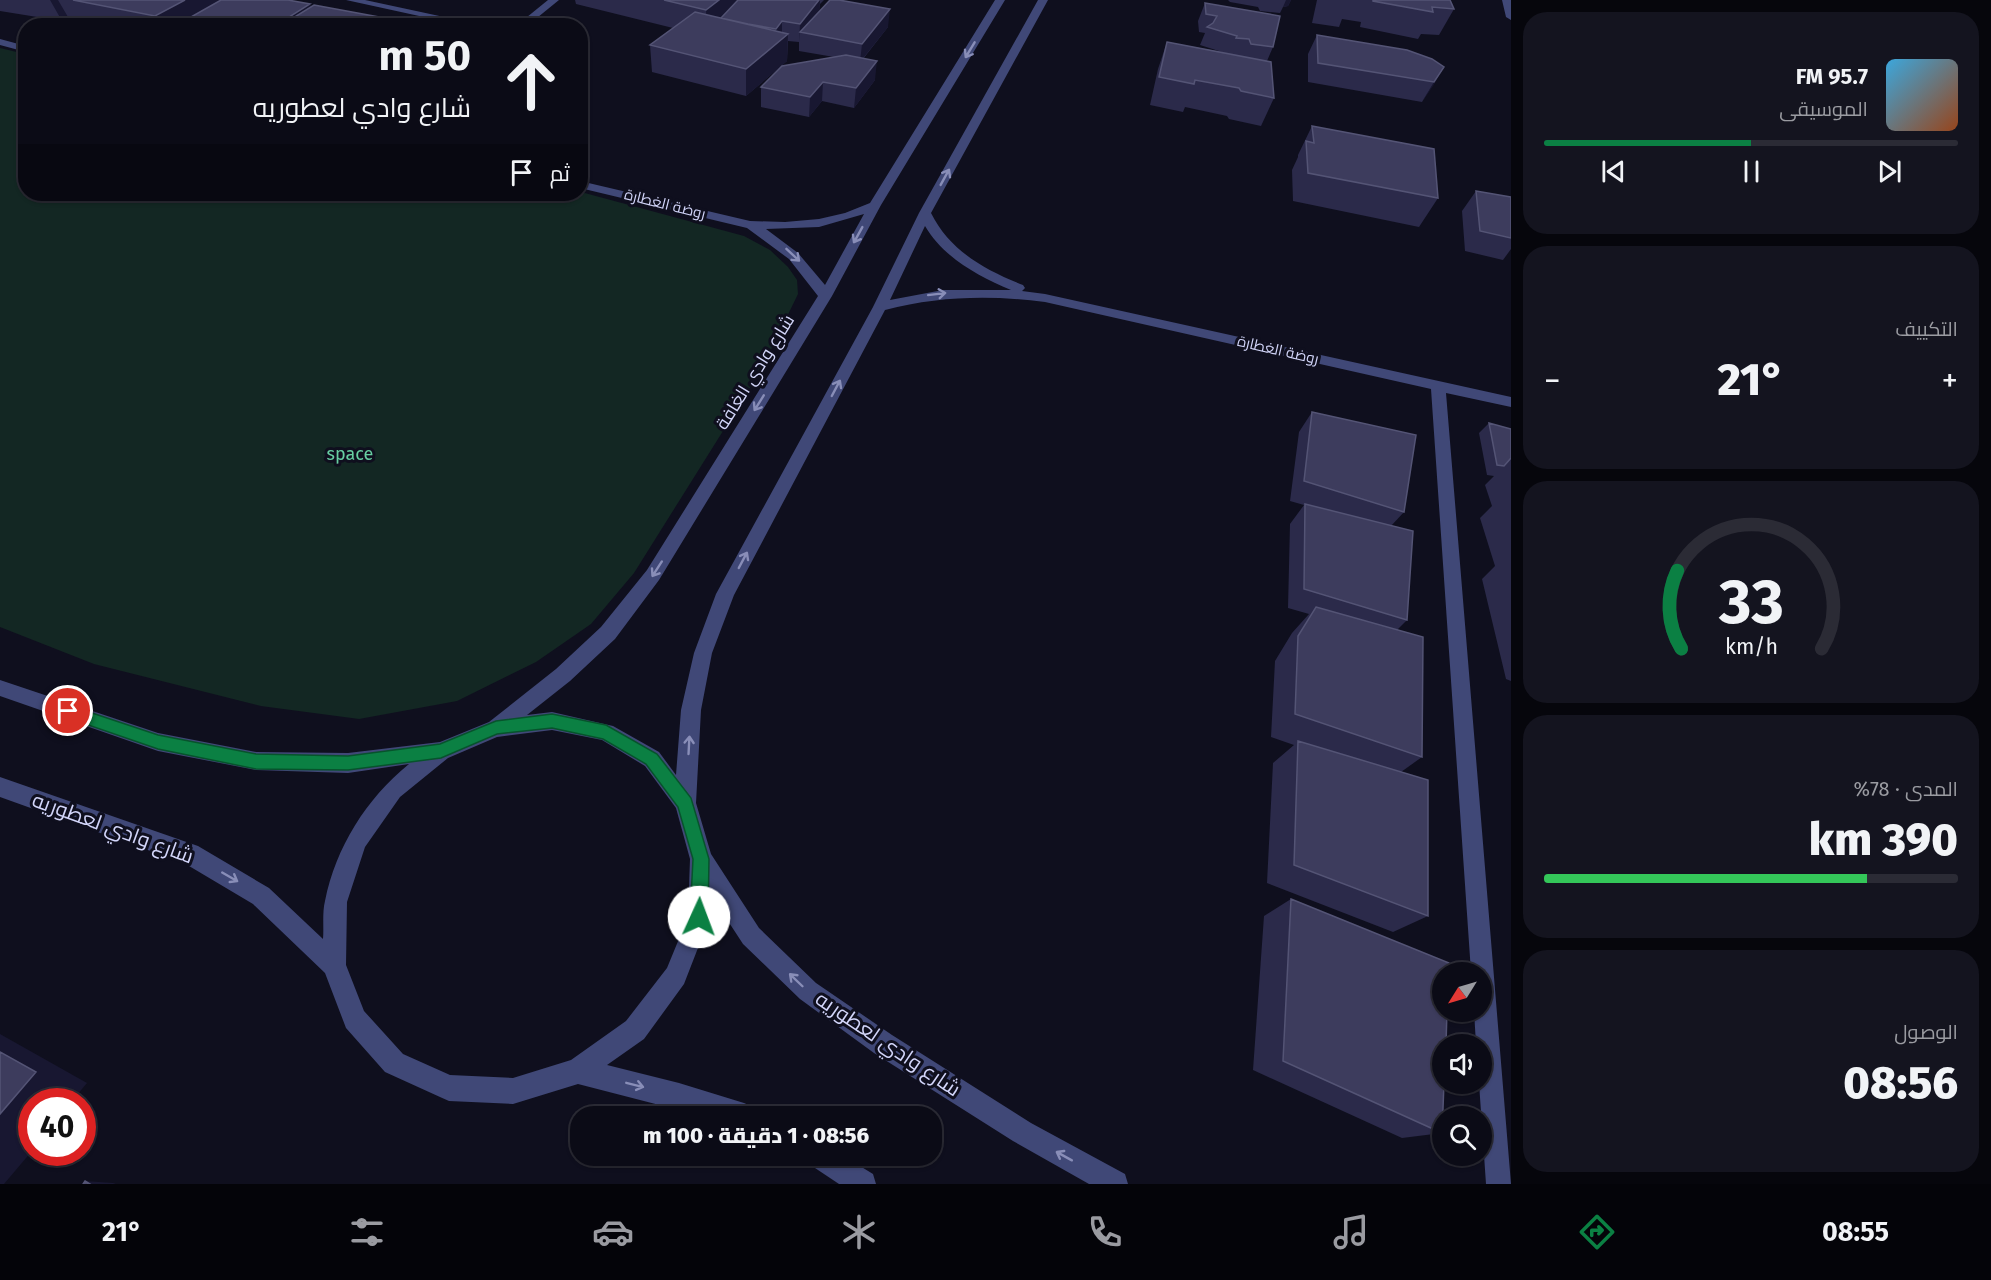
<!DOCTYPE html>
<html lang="ar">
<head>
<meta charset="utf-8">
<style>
  :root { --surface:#0b0b16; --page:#14141f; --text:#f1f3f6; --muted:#9a9ba1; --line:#2b2b35; --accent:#0b8043 }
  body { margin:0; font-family:"Fira Sans",Cairo,sans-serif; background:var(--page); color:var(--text); direction:rtl; height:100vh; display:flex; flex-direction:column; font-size:22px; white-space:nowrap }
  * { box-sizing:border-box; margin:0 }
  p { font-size:20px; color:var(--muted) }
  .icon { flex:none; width:33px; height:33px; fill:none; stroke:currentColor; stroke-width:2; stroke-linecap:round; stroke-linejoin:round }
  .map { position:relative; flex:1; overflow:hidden; direction:ltr }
  .panel { display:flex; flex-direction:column; gap:12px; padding:12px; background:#06060c; width:480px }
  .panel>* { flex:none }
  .banner { position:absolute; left:18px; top:18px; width:570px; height:183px; border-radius:24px; box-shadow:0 2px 4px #0004,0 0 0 2px var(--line); direction:rtl; background:#0b0b16; color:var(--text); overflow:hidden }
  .needle { width:39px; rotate:233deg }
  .tools { position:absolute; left:1432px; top:962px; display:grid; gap:12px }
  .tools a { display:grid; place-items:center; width:60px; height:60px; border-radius:50%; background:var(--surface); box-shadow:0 2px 4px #0004,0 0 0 2px var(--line); font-size:30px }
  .speed { position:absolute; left:18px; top:1088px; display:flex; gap:12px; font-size:30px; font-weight:700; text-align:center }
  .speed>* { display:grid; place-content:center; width:78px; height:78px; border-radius:50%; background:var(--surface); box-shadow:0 2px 4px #0004,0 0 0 2px var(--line); line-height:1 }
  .speed .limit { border:9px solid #d22; background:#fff; color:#111 }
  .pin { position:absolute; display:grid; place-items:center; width:51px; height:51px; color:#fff; margin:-26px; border:3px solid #fff; border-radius:50%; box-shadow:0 2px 6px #0007 }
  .me { position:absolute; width:66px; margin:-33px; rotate:2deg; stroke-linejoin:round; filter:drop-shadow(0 0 4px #0008) }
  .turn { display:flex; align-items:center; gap:21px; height:126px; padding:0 18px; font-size:27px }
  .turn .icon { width:78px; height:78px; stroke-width:2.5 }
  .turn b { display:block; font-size:42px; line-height:51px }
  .then { display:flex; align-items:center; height:57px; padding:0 18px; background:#0003; gap:12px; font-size:22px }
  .big { font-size:45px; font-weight:800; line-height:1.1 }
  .panel .widget { flex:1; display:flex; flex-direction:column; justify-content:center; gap:9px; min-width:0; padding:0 21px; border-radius:24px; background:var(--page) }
  .panel .dial { align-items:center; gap:0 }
  .dial svg { height:156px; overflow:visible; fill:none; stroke:var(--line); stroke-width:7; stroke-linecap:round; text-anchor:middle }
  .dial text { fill:var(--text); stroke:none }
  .song { display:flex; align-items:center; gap:18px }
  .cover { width:72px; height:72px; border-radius:9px; background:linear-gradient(135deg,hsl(200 70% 55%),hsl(20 70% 35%)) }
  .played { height:6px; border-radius:3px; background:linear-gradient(90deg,var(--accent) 50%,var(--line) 50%) }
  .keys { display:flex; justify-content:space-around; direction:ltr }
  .heat { display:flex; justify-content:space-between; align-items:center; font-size:33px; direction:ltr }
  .charge { height:9px; border-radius:4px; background:linear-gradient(90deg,#34c759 78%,var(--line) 0) }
  .trip { position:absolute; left:570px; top:1106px; width:372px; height:60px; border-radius:24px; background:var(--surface); box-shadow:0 2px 4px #0004,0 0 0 2px var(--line); font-weight:800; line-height:60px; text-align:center; direction:rtl }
  .tabs { display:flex; height:96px; justify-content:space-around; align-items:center; background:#040409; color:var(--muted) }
  .tabs .icon { width:42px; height:42px }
  .tabs .active { color:var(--accent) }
  .tabs b { font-size:27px; color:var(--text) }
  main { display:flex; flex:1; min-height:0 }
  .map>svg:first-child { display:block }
  .green { fill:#132723 }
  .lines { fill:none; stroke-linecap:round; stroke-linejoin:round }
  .minor { fill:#404877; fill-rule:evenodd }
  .wall { fill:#2b2a4a }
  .shaded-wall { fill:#181731 }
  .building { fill:#3d3c5d; stroke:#545475; stroke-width:1.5 }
  .oneway { stroke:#898eb8 }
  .route { fill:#0b8043; stroke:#07532c; stroke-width:1.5 }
  .labels { text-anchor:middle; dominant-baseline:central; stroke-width:6; stroke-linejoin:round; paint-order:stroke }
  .far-street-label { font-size:15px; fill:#d2d5f9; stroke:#0f0f1e }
  .street-label { font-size:18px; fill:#d2d5f9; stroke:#0f0f1e }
  .park-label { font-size:18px; fill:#67cfa2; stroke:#0f0f1e }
  .near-street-label { font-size:21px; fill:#d2d5f9; stroke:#0f0f1e }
</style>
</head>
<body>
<main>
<section class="panel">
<div class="widget">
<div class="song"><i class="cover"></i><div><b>95.7 FM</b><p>الموسيقى</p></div></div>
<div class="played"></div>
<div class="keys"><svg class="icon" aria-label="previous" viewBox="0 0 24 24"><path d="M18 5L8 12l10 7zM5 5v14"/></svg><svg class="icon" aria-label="pause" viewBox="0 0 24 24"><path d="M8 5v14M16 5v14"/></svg><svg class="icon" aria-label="next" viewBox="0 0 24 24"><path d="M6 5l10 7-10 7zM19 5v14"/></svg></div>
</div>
<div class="widget"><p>التكييف</p>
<div class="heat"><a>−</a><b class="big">21°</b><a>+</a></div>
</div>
<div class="widget dial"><svg viewBox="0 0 100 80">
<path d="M14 69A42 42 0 1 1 86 69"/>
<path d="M14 69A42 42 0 0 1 12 29" stroke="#0b8043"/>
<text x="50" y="56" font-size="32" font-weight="700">33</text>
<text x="50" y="72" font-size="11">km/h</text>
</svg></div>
<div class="widget"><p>المدى · 78%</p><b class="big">390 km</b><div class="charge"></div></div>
<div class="widget"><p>الوصول</p><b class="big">08:56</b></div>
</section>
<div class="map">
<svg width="1511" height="1184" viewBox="0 0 1511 1184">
  <rect width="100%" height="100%" fill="#0f0f1e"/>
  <path class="green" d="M0,48L25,54L26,194L581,192L744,236L770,250L788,267L797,280L798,294L760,372L634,573L591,624L536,662L457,701L359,719L261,706L94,664L0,627Z"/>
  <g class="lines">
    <path class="minor" d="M346,0H365L486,26H465Z
      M548,0H559L527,26H516Z
      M995,0H1005L881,205L832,296L659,580L615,639L570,681L527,715L552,712L613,726L659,752L676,775L681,710L694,653L716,594L873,307L919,213L1038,0H1048L931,213C950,251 985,270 1023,285L1025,288L1022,291L1045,294L1511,397V407L1446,393L1511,1184H1486L1479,1083H1482V1044H1476L1474,1011H1482V972H1471L1431,389L1045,302C990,295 939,296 885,310L734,595L712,653L701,710L696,803L711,854L759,928L816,983L892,1035L1031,1123L1125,1174L1128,1184H1089L1013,1141L874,1053L800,999L743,944L711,895L710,917L684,984L644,1039L607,1065L679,1083L744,1103L753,1107L757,1116H702L578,1084L513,1104L449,1101L440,1097L385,1072L346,1028L325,973L253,904L184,863L0,797V777L198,846L269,888L323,939C324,927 322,913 325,901C336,847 366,799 409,764L348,773L256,770L158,751L0,696V680L158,733L256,752L348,753L440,742L489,722L556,669L601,627L647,570L818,296L789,259L747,228L580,188V181L750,221L785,222L819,219L845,213L870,203ZM864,214L825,285L798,253L766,229L819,227ZM925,226C944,258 978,276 1011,290H943L890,300ZM552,730L602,740L645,766L676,808L690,859L688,917L667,968L626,1021L571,1060L513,1078L450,1075L403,1054L364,1011L346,965L347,902L365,847L400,797L448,758L497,737Z
      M1502,0H1511V20L1506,17Z
      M0,39L26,46V52L0,45Z
      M805,1155H842L873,1174L876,1184H839L809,1164Z"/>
  </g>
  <path class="wall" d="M0,0H289L311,7L407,26H85L71,23L68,17L62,21L0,11Z
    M575,0H824L820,4L819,11L888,27L863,59L875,80L854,108L822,101L809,117L761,107V87L834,57L799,51V42L788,41L787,61L746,96L652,72L650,45L673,28L576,4Z
    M1228,0H1291L1288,6L1283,7L1280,13L1260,11L1258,7L1230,2Z
    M1317,0H1450L1454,9L1439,35L1421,34L1418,39L1360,27L1361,22L1342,19L1339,27L1312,23Z
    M1205,3L1273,47L1267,61L1274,98L1261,126L1229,119L1227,116L1185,107L1183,112L1150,105L1158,69L1167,42L1222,52L1200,45L1205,33L1199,32L1198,21Z
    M1317,35L1444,67L1422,102L1308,82V54Z
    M1312,126L1438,198L1419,227L1293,201L1292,170L1298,157V155Z
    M1476,191L1511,197V249L1503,260L1465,251L1462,211Z
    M1312,412L1404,512L1391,526L1407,620L1397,630L1422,757L1401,772L1428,916L1393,932L1267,883L1273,763L1294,745L1271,737L1275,661L1292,633L1309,614L1288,608L1290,524L1304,505L1290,501L1299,432Z
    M1489,423L1511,429V681L1506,679L1482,579L1495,566L1480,518L1492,506L1485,485L1494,476L1487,475L1479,433Z
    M1291,899L1442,1133L1402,1138L1253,1070L1264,916Z"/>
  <path class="shaded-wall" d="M50,0H58L68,17L62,21Z
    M185,0H233L198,26H160L155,16Z
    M719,0H754L707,36L706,10Z
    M819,0H820L819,17L800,32L799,42L800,24Z
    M1286,0H1291L1288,6L1283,7Z
    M310,4L318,26H275Z
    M890,9L888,27L860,62L862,44Z
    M782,21V38L788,34L787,61L746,96V69L776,44V29Z
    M877,61L875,80L854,108L856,88Z
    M1444,67L1433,86L1422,102L1434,82Z
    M823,82L822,101L809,117L810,97Z
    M0,1034L87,1083L72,1101H32V1151L4,1184H0Z
    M85,1181L113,1183L116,1184H90Z"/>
  <path class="building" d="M73,0H185L155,16Z
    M221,0H288L310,4L275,26H175Z
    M664,0H719L706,10Z
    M738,0H819L800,24L782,21L776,29L748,24L721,18Z
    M830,0H839L890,9L862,44L800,32Z
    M1373,0H1450L1454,9L1432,7L1433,12L1373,1Z
    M1205,3L1280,16L1273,47L1251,44L1249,39L1236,38L1237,36L1207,27L1213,23L1217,16L1206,14Z
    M314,5L406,22L400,26H280Z
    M695,12L788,34L746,69L650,45Z
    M1317,35L1407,50L1432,59L1444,67L1434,82L1318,63Z
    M1167,42L1271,62L1274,98L1241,91L1239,88L1195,80L1194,84L1159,77Z
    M846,55L877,61L856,88L823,82L810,97L761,87L782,66Z
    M1312,126L1434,149L1438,198L1308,173L1306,141L1314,143Z
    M1476,191L1511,197V238L1480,231Z
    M1312,412L1416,435L1404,512L1304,481Z
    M1489,423L1511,429V458L1504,466L1497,465Z
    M1305,504L1413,531L1407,620L1304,589Z
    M1316,607L1423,637L1422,757L1295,714L1298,636Z
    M1298,741L1428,780V916L1294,865Z
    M1291,899L1449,963V972H1443V1011H1447L1446,1044H1443V1083H1444L1442,1133L1283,1061Z
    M0,1052L36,1072L0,1114Z
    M85,1181L90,1184H83Z"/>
  <defs><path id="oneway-shaft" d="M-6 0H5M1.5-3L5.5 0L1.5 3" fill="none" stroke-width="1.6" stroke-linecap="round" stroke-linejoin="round" transform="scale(1.5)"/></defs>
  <g class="oneway">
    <use href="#oneway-shaft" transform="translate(970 50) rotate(121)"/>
    <use href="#oneway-shaft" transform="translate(945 177) rotate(-61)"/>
    <use href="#oneway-shaft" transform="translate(858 235) rotate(119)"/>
    <use href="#oneway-shaft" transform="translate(793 255) rotate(43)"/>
    <use href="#oneway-shaft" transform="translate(937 294) rotate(-7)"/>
    <use href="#oneway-shaft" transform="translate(836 388) rotate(-62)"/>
    <use href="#oneway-shaft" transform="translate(759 403) rotate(122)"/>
    <use href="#oneway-shaft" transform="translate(743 560) rotate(-62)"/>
    <use href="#oneway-shaft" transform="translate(657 569) rotate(123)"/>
    <use href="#oneway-shaft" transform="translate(689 745) rotate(-87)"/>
    <use href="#oneway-shaft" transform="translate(230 877) rotate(30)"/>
    <use href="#oneway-shaft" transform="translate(796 980) rotate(-136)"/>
    <use href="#oneway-shaft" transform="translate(635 1085) rotate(14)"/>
    <use href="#oneway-shaft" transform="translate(1064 1156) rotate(-151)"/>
  </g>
  <path class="route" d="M68,705L158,735L256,754L348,756L440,744L496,721L552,714L606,725L657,754L691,798L709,859L708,917L705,924L699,926L693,924L690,917L693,859L678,807L646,764L603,739L552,728L497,734L441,758L348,770L256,769L158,749L62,716L60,711L62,707Z"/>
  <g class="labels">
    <g class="far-street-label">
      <text transform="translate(665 204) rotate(14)">روضة الغطارة</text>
      <text transform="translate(1278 350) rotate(13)">روضة الغطارة</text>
    </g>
    <g class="street-label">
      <text transform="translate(755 372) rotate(-58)">شارع وادي الغافة</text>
    </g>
    <g class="park-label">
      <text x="350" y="454">space</text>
    </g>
    <g class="near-street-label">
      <text transform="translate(113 828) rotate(20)">شارع وادي لعطوريه</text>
      <text transform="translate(888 1044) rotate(34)">شارع وادي لعطوريه</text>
    </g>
  </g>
</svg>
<div class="tools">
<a><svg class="needle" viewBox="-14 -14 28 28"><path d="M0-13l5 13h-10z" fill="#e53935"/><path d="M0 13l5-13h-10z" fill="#9a9ba1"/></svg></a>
<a><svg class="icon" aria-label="sound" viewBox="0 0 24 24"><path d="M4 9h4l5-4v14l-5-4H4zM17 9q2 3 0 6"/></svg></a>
<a><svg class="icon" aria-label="search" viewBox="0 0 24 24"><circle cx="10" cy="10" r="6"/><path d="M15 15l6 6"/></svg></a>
</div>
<div class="speed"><div class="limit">40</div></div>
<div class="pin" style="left:68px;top:711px;background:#d93025"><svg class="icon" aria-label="arrive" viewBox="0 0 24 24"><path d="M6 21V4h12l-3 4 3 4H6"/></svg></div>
<svg class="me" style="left:699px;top:917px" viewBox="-20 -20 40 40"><circle r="19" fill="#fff"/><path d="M0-13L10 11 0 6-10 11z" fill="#0b8043"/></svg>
<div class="trip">08:56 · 1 دقيقة · 100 m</div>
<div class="banner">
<div class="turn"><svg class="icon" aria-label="ahead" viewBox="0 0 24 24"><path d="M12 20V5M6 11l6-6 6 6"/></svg><div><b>50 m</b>شارع وادي لعطوريه</div></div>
<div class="then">ثم<svg class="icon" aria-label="arrive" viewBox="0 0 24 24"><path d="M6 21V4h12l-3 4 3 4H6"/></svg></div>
</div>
</div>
</main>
<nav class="tabs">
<b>08:55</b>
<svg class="icon active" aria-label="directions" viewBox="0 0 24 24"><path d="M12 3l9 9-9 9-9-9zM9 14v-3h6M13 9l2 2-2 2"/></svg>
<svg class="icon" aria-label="music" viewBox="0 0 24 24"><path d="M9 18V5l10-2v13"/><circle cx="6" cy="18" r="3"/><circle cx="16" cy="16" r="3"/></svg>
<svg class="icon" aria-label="phone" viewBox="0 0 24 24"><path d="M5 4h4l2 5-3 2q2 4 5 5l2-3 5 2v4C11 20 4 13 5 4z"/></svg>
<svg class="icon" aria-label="climate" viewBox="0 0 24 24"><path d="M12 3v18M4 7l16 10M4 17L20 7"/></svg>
<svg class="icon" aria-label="car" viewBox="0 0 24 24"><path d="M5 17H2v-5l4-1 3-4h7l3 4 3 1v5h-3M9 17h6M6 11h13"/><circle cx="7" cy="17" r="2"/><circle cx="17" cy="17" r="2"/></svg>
<svg class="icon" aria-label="filters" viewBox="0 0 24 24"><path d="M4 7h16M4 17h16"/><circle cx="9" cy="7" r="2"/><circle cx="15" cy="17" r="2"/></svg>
<b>21°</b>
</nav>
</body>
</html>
